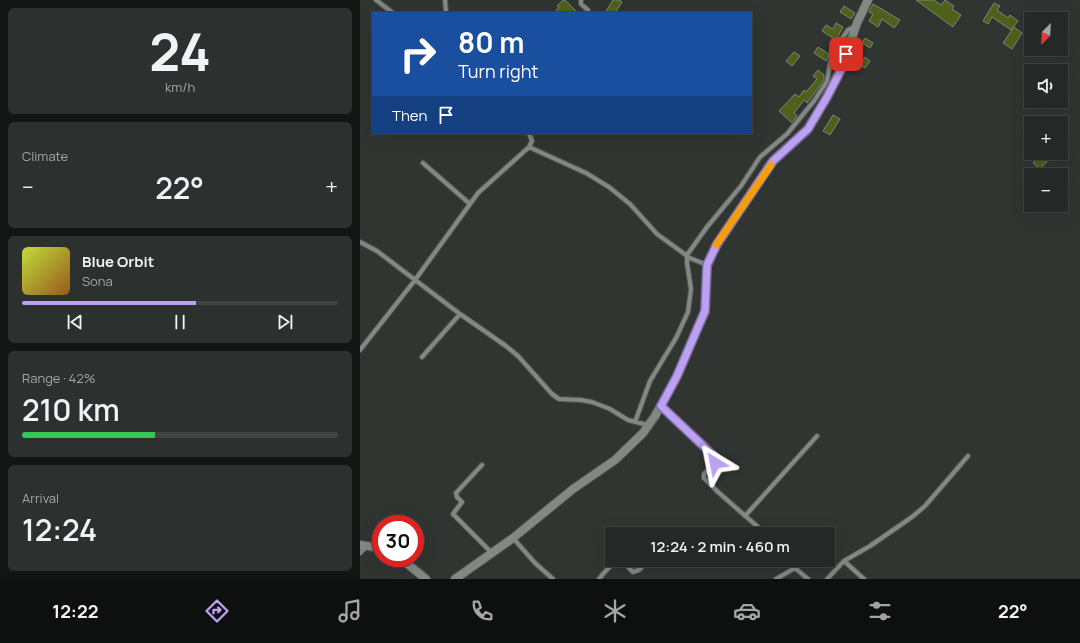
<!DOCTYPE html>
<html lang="en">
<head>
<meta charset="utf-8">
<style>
  :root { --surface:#242826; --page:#2c302e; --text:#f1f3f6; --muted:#a3a6a7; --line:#414443; --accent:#bca0f2 }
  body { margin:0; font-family:Manrope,sans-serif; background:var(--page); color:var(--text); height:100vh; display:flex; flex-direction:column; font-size:15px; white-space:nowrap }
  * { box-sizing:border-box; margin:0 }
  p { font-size:13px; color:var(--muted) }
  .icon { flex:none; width:22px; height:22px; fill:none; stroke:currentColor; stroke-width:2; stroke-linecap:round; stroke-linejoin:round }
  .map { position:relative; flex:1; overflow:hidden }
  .details { display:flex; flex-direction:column; gap:8px; padding:8px; background:#141615; width:360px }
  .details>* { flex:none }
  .banner { position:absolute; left:12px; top:12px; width:380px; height:122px; border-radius:0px; box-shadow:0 4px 16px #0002,0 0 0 1px var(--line); background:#1a4fa0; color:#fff; overflow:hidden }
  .needle { width:26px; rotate:204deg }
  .fabs { position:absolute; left:664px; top:12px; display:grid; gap:8px }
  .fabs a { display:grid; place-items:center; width:44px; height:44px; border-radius:0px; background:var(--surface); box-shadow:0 4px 16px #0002,0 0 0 1px var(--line); font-size:20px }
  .speed { position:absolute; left:12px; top:515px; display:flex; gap:8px; font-size:20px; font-weight:700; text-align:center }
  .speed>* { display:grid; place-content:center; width:52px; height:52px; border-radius:50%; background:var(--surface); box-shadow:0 4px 16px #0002,0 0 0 1px var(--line); line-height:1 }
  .speed .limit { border:6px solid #d22; background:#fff; color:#111 }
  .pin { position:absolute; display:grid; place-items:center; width:34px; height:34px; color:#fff; margin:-17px; border-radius:8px; box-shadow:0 2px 6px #0006 }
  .me { position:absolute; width:44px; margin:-22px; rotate:325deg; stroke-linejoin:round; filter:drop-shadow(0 0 3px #0008) }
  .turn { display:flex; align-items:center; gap:14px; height:84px; padding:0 20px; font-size:18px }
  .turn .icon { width:52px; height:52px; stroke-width:2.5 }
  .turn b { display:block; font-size:28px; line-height:34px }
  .then { display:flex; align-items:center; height:38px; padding:0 20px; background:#0003; gap:8px; font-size:15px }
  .big { font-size:30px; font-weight:600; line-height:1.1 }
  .details .card { flex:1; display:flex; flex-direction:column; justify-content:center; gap:6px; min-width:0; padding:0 14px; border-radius:6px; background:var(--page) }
  .details .dial { align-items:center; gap:0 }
  .dial b { font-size:52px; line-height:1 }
  .song { display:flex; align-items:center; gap:12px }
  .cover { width:48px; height:48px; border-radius:6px; background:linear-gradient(135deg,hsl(70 70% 55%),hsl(30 70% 35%)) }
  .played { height:4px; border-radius:2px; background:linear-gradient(90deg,var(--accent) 55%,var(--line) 55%) }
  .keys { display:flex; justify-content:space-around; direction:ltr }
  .heat { display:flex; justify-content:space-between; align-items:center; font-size:22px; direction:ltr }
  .charge { height:6px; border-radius:3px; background:linear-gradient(90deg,#34c759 42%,var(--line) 0) }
  .trip { position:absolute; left:245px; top:527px; width:230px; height:40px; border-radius:0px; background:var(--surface); box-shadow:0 4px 16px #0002,0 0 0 1px var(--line); font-weight:600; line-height:40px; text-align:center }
  .tabs { display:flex; height:64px; justify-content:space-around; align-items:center; background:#0e100f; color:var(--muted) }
  .tabs .icon { width:28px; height:28px }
  .tabs .on { color:var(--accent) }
  .tabs b { font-size:18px; color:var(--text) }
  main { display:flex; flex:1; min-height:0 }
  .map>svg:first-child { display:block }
  .building { fill:#4f601b; stroke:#81837e }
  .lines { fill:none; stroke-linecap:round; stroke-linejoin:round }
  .street-casing { stroke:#4f5351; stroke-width:6 }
  .secondary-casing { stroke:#4f5351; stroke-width:10 }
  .street { stroke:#838885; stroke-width:4 }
  .secondary { stroke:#838885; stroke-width:8 }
  .route-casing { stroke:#7a689d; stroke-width:10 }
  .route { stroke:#bca0f2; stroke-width:7 }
  .slow { stroke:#f59e0b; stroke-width:7 }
</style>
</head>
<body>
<main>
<section class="details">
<div class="card dial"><b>24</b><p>km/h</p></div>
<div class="card"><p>Climate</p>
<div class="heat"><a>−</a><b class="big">22°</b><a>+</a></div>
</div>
<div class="card">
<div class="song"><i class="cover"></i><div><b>Blue Orbit</b><p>Sona</p></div></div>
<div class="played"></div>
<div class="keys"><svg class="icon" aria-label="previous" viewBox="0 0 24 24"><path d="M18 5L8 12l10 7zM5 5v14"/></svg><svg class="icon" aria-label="pause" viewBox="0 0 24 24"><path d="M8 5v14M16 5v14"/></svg><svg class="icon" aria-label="next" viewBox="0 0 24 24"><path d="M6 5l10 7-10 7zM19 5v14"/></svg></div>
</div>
<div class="card"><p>Range · 42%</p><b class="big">210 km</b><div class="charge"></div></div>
<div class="card"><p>Arrival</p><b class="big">12:24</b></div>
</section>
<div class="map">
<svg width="720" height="579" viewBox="0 0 720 579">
  <rect width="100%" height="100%" fill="#303532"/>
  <path class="building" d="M203,0H205L218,13H194L199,7L197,6Z
    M253,0H259L262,2L255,13H245Z
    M556,0H574L581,5L585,0L594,6L592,9L601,15L593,27Z
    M634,3L640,6L637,10L648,18L650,15L658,21L651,30L632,17L628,24L623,21Z
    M513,4L540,20L534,28L522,19L518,27L509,21L513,14L509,12Z
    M484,6L495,13L491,19L480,12Z
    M476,23L483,27L476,40L462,31L466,25L473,29Z
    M654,27L662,33L652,49L643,43Z
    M505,38L513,43L510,48L502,43Z
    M458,47L469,54L466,61L454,53Z
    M434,52L440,56L432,66L426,61Z
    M505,57L510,61L505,68L500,65Z
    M458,70L464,75V80L447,103L444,100L434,113L437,116L432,123L419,111L435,94L439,97L444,90L446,92L457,79L453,76Z
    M473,115L480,119L470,135L463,131Z
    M682,153H695L680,169L673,163Z"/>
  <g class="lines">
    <g class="street-casing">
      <path id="street" d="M16,0L33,13
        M85,0L86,11
        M221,0V4L228,10V13
        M169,147L226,173L249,187L270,204L297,234L330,258L347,265
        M63,163L110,204
        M0,242L17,251L100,314L146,346L158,356L192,394L199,399L221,400L232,402L250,409L268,420L288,425
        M0,350L55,280L118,193L169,147L172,141L169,133
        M62,357L100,314
        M301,406L355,457V463L344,474V478L358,492L406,534
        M275,422L290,381L316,338L328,312L331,289L327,263V255L347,227L381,186L400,157L427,134L454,101L467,81L471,58L481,40L488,30L496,26
        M122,465L96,493L97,497L102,502L93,514L132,553
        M385,516L457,436
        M153,538L175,563L193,579
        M0,553L6,547
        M434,560L435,568L448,579
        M484,561L504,579
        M239,579C243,574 255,559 261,561C266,563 269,569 273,572L279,570L288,560
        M416,579L435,568
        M467,579L484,561L510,546L552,517L565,506L608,456"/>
    </g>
    <g class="secondary-casing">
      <path id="secondary" d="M0,545L21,548
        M40,558L66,579
        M95,579L153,538L213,489L255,460L283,433L295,416L317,376L345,311L347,265L357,244L413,161L448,129L467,97L482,67L497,23L508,0"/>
    </g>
    <use href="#street" class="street"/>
    <use href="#secondary" class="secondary"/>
  </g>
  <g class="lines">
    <g class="route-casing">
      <path id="route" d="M355,463V457L301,406L317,376L345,311L347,265L357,244L413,161L448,129L467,97L482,68L486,54"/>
    </g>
    <use href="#route" class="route"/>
    <path class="slow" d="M356,245L411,165"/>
  </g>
</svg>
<div class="fabs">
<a><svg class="needle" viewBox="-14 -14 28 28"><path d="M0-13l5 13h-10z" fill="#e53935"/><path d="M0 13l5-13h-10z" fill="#a3a6a7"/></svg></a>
<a><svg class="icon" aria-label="sound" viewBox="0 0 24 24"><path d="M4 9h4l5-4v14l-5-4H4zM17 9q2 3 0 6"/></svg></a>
<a>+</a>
<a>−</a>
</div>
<div class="speed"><div class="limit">30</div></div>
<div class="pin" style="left:486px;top:54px;background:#d93025"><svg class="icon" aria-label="arrive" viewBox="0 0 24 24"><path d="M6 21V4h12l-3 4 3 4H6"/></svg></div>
<svg class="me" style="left:355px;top:463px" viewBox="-20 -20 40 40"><path d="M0-17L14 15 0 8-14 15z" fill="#bca0f2" stroke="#fff" stroke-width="4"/></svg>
<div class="trip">12:24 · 2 min · 460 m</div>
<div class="banner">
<div class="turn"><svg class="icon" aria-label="right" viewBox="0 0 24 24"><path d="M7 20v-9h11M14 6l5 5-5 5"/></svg><div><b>80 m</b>Turn right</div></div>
<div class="then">Then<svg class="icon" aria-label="arrive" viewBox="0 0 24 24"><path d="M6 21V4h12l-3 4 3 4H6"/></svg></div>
</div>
</div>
</main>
<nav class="tabs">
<b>12:22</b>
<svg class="icon on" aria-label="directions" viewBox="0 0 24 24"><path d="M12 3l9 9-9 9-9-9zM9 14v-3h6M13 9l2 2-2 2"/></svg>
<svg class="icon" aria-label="music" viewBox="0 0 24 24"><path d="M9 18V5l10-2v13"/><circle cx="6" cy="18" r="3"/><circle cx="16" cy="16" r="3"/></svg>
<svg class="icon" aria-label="phone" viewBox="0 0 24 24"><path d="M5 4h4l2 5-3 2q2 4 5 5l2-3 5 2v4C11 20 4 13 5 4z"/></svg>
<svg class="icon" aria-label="climate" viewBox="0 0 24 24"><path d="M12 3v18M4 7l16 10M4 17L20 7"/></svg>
<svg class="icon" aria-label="car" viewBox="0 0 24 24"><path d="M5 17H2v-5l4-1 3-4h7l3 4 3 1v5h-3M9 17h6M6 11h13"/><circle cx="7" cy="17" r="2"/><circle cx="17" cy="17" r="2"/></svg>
<svg class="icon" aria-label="filters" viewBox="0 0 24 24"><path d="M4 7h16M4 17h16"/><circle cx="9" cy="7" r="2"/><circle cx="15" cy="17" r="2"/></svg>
<b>22°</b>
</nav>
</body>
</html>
